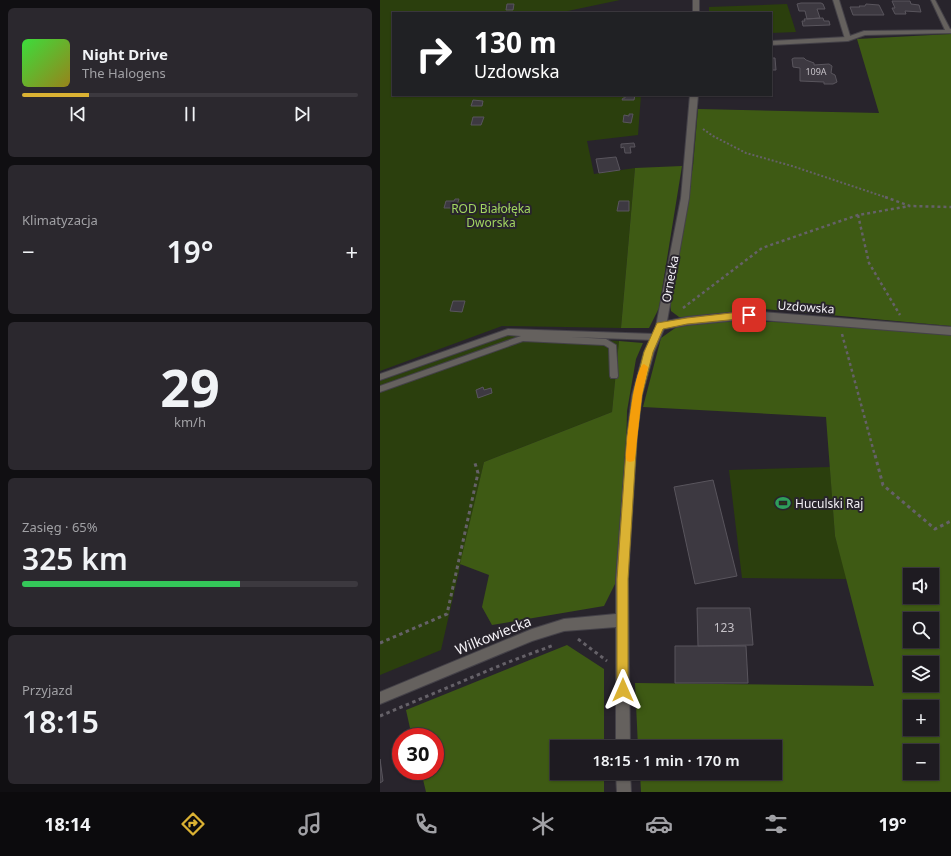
<!DOCTYPE html>
<html lang="pl">
<head>
<meta charset="utf-8">
<style>
  :root { --surface:#1e1b21; --page:#2b282e; --text:#f1f3f6; --muted:#a1a1a5; --line:#3c393f; --accent:#dbb233 }
  body { margin:0; font-family:"Noto Sans",sans-serif; background:var(--page); color:var(--text); height:100vh; display:flex; flex-direction:column; font-size:15px; white-space:nowrap }
  * { box-sizing:border-box; margin:0 }
  p { font-size:13px; color:var(--muted) }
  .icon { flex:none; width:22px; height:22px; fill:none; stroke:currentColor; stroke-width:2; stroke-linecap:round; stroke-linejoin:round }
  .map { position:relative; flex:1; overflow:hidden }
  .panel { display:flex; flex-direction:column; gap:8px; padding:8px; background:#100f12; width:380px }
  .panel>* { flex:none }
  .guide { position:absolute; left:12px; top:12px; width:380px; height:84px; border-radius:0px; box-shadow:0 1px 3px #0004,0 0 0 1px var(--line); background:#202124; color:#fff; overflow:hidden }
  .tools { position:absolute; left:523px; top:568px; display:grid; gap:8px }
  .tools a { display:grid; place-items:center; width:36px; height:36px; border-radius:0px; background:var(--surface); box-shadow:0 1px 3px #0004,0 0 0 1px var(--line); font-size:20px }
  .speed { position:absolute; left:12px; top:728px; display:flex; gap:8px; font-size:20px; font-weight:700; text-align:center }
  .speed>* { display:grid; place-content:center; width:52px; height:52px; border-radius:50%; background:var(--surface); box-shadow:0 1px 3px #0004,0 0 0 1px var(--line); line-height:1 }
  .speed .limit { border:6px solid #d22; background:#fff; color:#111 }
  .pin { position:absolute; display:grid; place-items:center; width:34px; height:34px; color:#fff; margin:-17px; border-radius:8px; box-shadow:0 2px 6px #0006 }
  .me { position:absolute; width:44px; margin:-22px; rotate:0deg; stroke-linejoin:round; filter:drop-shadow(0 0 3px #0008) }
  .turn { display:flex; align-items:center; gap:14px; height:84px; padding:0 16px; font-size:18px }
  .turn .icon { width:52px; height:52px; stroke-width:2.5 }
  .turn b { display:block; font-size:28px; line-height:34px }
  .big { font-size:30px; font-weight:600; line-height:1.1 }
  .panel .widget { flex:1; display:flex; flex-direction:column; justify-content:center; gap:6px; min-width:0; padding:0 14px; border-radius:6px; background:var(--page) }
  .panel .dial { align-items:center; gap:0 }
  .dial b { font-size:52px; line-height:1 }
  .song { display:flex; align-items:center; gap:12px }
  .cover { width:48px; height:48px; border-radius:6px; background:linear-gradient(135deg,hsl(120 70% 55%),hsl(50 70% 35%)) }
  .played { height:4px; border-radius:2px; background:linear-gradient(90deg,var(--accent) 20%,var(--line) 20%) }
  .keys { display:flex; justify-content:space-around; direction:ltr }
  .heat { display:flex; justify-content:space-between; align-items:center; font-size:22px; direction:ltr }
  .charge { height:6px; border-radius:3px; background:linear-gradient(90deg,#34c759 65%,var(--line) 0) }
  .trip { position:absolute; left:170px; top:740px; width:232px; height:40px; border-radius:0px; background:var(--surface); box-shadow:0 1px 3px #0004,0 0 0 1px var(--line); font-weight:600; line-height:40px; text-align:center }
  .dock { display:flex; height:64px; justify-content:space-around; align-items:center; background:#0c0b0d; color:var(--muted) }
  .dock .icon { width:28px; height:28px }
  .dock .selected { color:var(--accent) }
  .dock b { font-size:18px; color:var(--text) }
  main { display:flex; flex:1; min-height:0 }
  .map>svg:first-child { display:block }
  .green { fill:#2b3f0d }
  .forest { fill:#3e5a14; fill-rule:evenodd }
  .building { fill:#3d3941; stroke:#59555d }
  .lines { fill:none; stroke-linecap:round; stroke-linejoin:round }
  .lane-casing { stroke:#444148; stroke-width:2 }
  .street-casing { stroke:#444148; stroke-width:2 }
  .path-far2 { stroke:#656168; stroke-width:2; stroke-dasharray:2 2; stroke-linecap:butt }
  .path-far1 { stroke:#656168; stroke-width:2.5; stroke-dasharray:3 3; stroke-linecap:butt }
  .path { stroke:#656168; stroke-width:3; stroke-dasharray:3.5 3.5; stroke-linecap:butt }
  .lane { fill:#65615e; fill-rule:evenodd }
  .street { fill:#65615e; fill-rule:evenodd }
  .route { fill:#dbb233; stroke:#8e7421 }
  .slow { fill:#f59e0b }
  .labels { text-anchor:middle; dominant-baseline:central; stroke-width:4; stroke-linejoin:round; paint-order:stroke }
  .far-number-label { font-size:9px; fill:#c6c2c8 }
  .park-label { font-size:12px; fill:#a2d661; stroke:#28242c }
  .street-label { font-size:12px; fill:#f3f0f5; stroke:#28242c }
  .poi-label { font-size:12px; fill:#f3f0f5; stroke:#28242c; text-anchor:start }
  .near-number-label { font-size:12px; fill:#c6c2c8 }
  .near-street-label { font-size:14px; fill:#f3f0f5; stroke:#28242c }
</style>
</head>
<body>
<main>
<section class="panel">
<div class="widget">
<div class="song"><i class="cover"></i><div><b>Night Drive</b><p>The Halogens</p></div></div>
<div class="played"></div>
<div class="keys"><svg class="icon" aria-label="previous" viewBox="0 0 24 24"><path d="M18 5L8 12l10 7zM5 5v14"/></svg><svg class="icon" aria-label="pause" viewBox="0 0 24 24"><path d="M8 5v14M16 5v14"/></svg><svg class="icon" aria-label="next" viewBox="0 0 24 24"><path d="M6 5l10 7-10 7zM19 5v14"/></svg></div>
</div>
<div class="widget"><p>Klimatyzacja</p>
<div class="heat"><a>−</a><b class="big">19°</b><a>+</a></div>
</div>
<div class="widget dial"><b>29</b><p>km/h</p></div>
<div class="widget"><p>Zasięg · 65%</p><b class="big">325 km</b><div class="charge"></div></div>
<div class="widget"><p>Przyjazd</p><b class="big">18:15</b></div>
</section>
<div class="map">
<svg width="571" height="792" viewBox="0 0 571 792">
  <rect width="100%" height="100%" fill="#28242c"/>
  <path class="green" d="M0,0H240L178,13H13V95H261L258,135L207,141L214,174L255,168L241,328L122,326L0,371Z
    M407,4L416,32L391,33V13H329V7Z
    M129,335L239,341L232,412L104,462L61,650L0,675V381Z
    M450,467L455,536L467,579L362,578L349,470Z"/>
  <path class="forest" d="M571,34V326L384,309L306,317H299L291,311L290,302L313,166L318,109L499,113L477,39Z
    M302,166L279,308L269,328H241L255,168Z
    M348,321L436,323L571,335V792H261L260,773H395V747H258L255,683L494,686L455,536L446,417L263,407L281,338L298,326ZM530,575H552V597H530ZM530,619H552V641H530ZM530,663H552V685H530ZM530,707H552V729H530ZM530,751H552V773H530Z
    M239,341L263,343L256,359L247,411L245,502L237,580L224,606L112,625L102,607L109,575L80,564L104,462L232,412Z
    M187,645L224,669V747H177V773H224V792H46L41,771H55V737H32L26,710Z"/>
  <path class="building" d="M512,1H530L531,4L539,5L541,12L525,11L526,14H515L512,8H515Z
    M421,3H441L443,4L445,9H437L440,18L427,19L425,11H419L417,4Z
    M127,4H134L133,10H126Z
    M486,4L499,5L504,15H473L470,7H480L479,6H485Z
    M443,18L444,21H449L450,25L423,26L422,21H425L424,19Z
    M391,58H395L396,70H391Z
    M414,58H424L426,60L434,63V65L449,64L452,66L451,73L455,75L457,82L453,84H444V82L420,81V68L413,67L412,59Z
    M245,95H255L254,100H242L243,98H245Z
    M93,100L103,101L102,106H91Z
    M249,114H253L251,123L243,122L244,115L249,116Z
    M93,117H104L101,125H91Z
    M254,143L255,147H250L251,153H245L244,147L241,148V144Z
    M236,157L240,170L219,173L216,159Z
    M75,199H79L76,208H64L66,201H74Z
    M239,201H249V211H237Z
    M73,301H85L82,312L70,311Z
    M103,387L104,390L111,388L112,393L98,398L96,390Z
    M333,480L357,576L315,584L294,487Z
    M317,608H370L373,645L318,646Z
    M295,646H366L368,683H295Z
    M0,759L3,781L0,783Z"/>
  <g class="lines">
    <g class="lane-casing">
      <path id="lane" d="M551,0H555L570,29H571V33L485,35L468,41L391,45V41L467,37L484,31L565,30Z
        M128,329L275,334L279,337L275,340L191,337L226,339L236,345L238,376L237,378H231L230,376L229,348L224,345L143,341L0,392V386L141,336L128,335L0,380V374Z"/>
    </g>
    <g class="street-casing">
      <path id="street" d="M313,0H319V13H313Z
        M453,0H459L471,39L470,40L465,39Z
        M310,95H318L309,198L287,321L307,317L369,311L571,327V335L369,319L307,325L284,329L274,352L262,395L257,436L248,579L250,747H236V627L184,631L152,641L0,704V692L152,629L184,619L236,614V579L247,436L252,395L264,352L276,326L301,198Z
        M236,773H250L251,792H237Z"/>
    </g>
    <path class="path-far2" d="M323,129L333,136L366,153L412,166L508,198"/>
    <path class="path-far1" d="M505,197L530,206L571,207
      M478,215L489,263L520,315
      M303,308L382,248L478,215L530,206
      M462,334L495,456"/>
    <path class="path" d="M495,455L503,485L555,529L571,521
      M198,639L227,661
      M0,643L67,614L98,473L94,460
      M0,716L126,663L174,645"/>
    <use href="#lane" class="lane"/>
    <use href="#street" class="street"/>
  </g>
  <path class="route" d="M369,311L373,315L369,318L307,324L283,329L273,352L262,395L257,436L248,579V690L247,694L243,695L238,694L237,690V579L247,436L253,395L264,352L277,323L307,318Z"/>
  <path class="slow" d="M264,364L268,367L262,395L255,458L254,461L250,462L247,461L246,458C247,444 253,368 264,364Z"/>
  <defs>
    <g id="stadium-bare" transform="scale(1.2)"><path d="M0-5a6.5 5 0 1 0 0 10a6.5 5 0 1 0 0-10ZM-3.5-1.8h7v3.6h-7Z" fill="#2e9e5b" stroke="#28242c" stroke-width="2.5" paint-order="stroke"/></g>
  </defs>
  <g fill-rule="evenodd">
    <use href="#stadium-bare" x="403" y="503"/>
  </g>
  <g class="labels">
    <g class="far-number-label">
      <text x="436" y="71">109A</text>
    </g>
    <g class="park-label">
      <text x="111" y="208">ROD Białołęka<tspan x="111" dy="14">Dworska</tspan></text>
    </g>
    <g class="street-label">
      <text transform="translate(290 279) rotate(-80)">Ornecka</text>
      <text transform="translate(426 307) rotate(4)">Uzdowska</text>
    </g>
    <g class="poi-label">
      <text x="415" y="503">Huculski Raj</text>
    </g>
    <g class="near-number-label">
      <text x="344" y="627">123</text>
    </g>
    <g class="near-street-label">
      <text transform="translate(113 635) rotate(-22)">Wilkowiecka</text>
    </g>
  </g>
</svg>
<div class="tools">
<a><svg class="icon" aria-label="sound" viewBox="0 0 24 24"><path d="M4 9h4l5-4v14l-5-4H4zM17 9q2 3 0 6"/></svg></a>
<a><svg class="icon" aria-label="search" viewBox="0 0 24 24"><circle cx="10" cy="10" r="6"/><path d="M15 15l6 6"/></svg></a>
<a><svg class="icon" aria-label="layers" viewBox="0 0 24 24"><path d="M12 4l9 5-9 5-9-5zM3 14l9 5 9-5"/></svg></a>
<a>+</a>
<a>−</a>
</div>
<div class="speed"><div class="limit">30</div></div>
<div class="pin" style="left:369px;top:315px;background:#d93025"><svg class="icon" aria-label="arrive" viewBox="0 0 24 24"><path d="M6 21V4h12l-3 4 3 4H6"/></svg></div>
<svg class="me" style="left:243px;top:690px" viewBox="-20 -20 40 40"><path d="M0-17L14 15 0 8-14 15z" fill="#dbb233" stroke="#fff" stroke-width="4"/></svg>
<div class="trip">18:15 · 1 min · 170 m</div>
<div class="guide">
<div class="turn"><svg class="icon" aria-label="right" viewBox="0 0 24 24"><path d="M7 20v-9h11M14 6l5 5-5 5"/></svg><div><b>130 m</b>Uzdowska</div></div>
</div>
</div>
</main>
<nav class="dock">
<b>18:14</b>
<svg class="icon selected" aria-label="directions" viewBox="0 0 24 24"><path d="M12 3l9 9-9 9-9-9zM9 14v-3h6M13 9l2 2-2 2"/></svg>
<svg class="icon" aria-label="music" viewBox="0 0 24 24"><path d="M9 18V5l10-2v13"/><circle cx="6" cy="18" r="3"/><circle cx="16" cy="16" r="3"/></svg>
<svg class="icon" aria-label="phone" viewBox="0 0 24 24"><path d="M5 4h4l2 5-3 2q2 4 5 5l2-3 5 2v4C11 20 4 13 5 4z"/></svg>
<svg class="icon" aria-label="climate" viewBox="0 0 24 24"><path d="M12 3v18M4 7l16 10M4 17L20 7"/></svg>
<svg class="icon" aria-label="car" viewBox="0 0 24 24"><path d="M5 17H2v-5l4-1 3-4h7l3 4 3 1v5h-3M9 17h6M6 11h13"/><circle cx="7" cy="17" r="2"/><circle cx="17" cy="17" r="2"/></svg>
<svg class="icon" aria-label="filters" viewBox="0 0 24 24"><path d="M4 7h16M4 17h16"/><circle cx="9" cy="7" r="2"/><circle cx="15" cy="17" r="2"/></svg>
<b>19°</b>
</nav>
</body>
</html>
